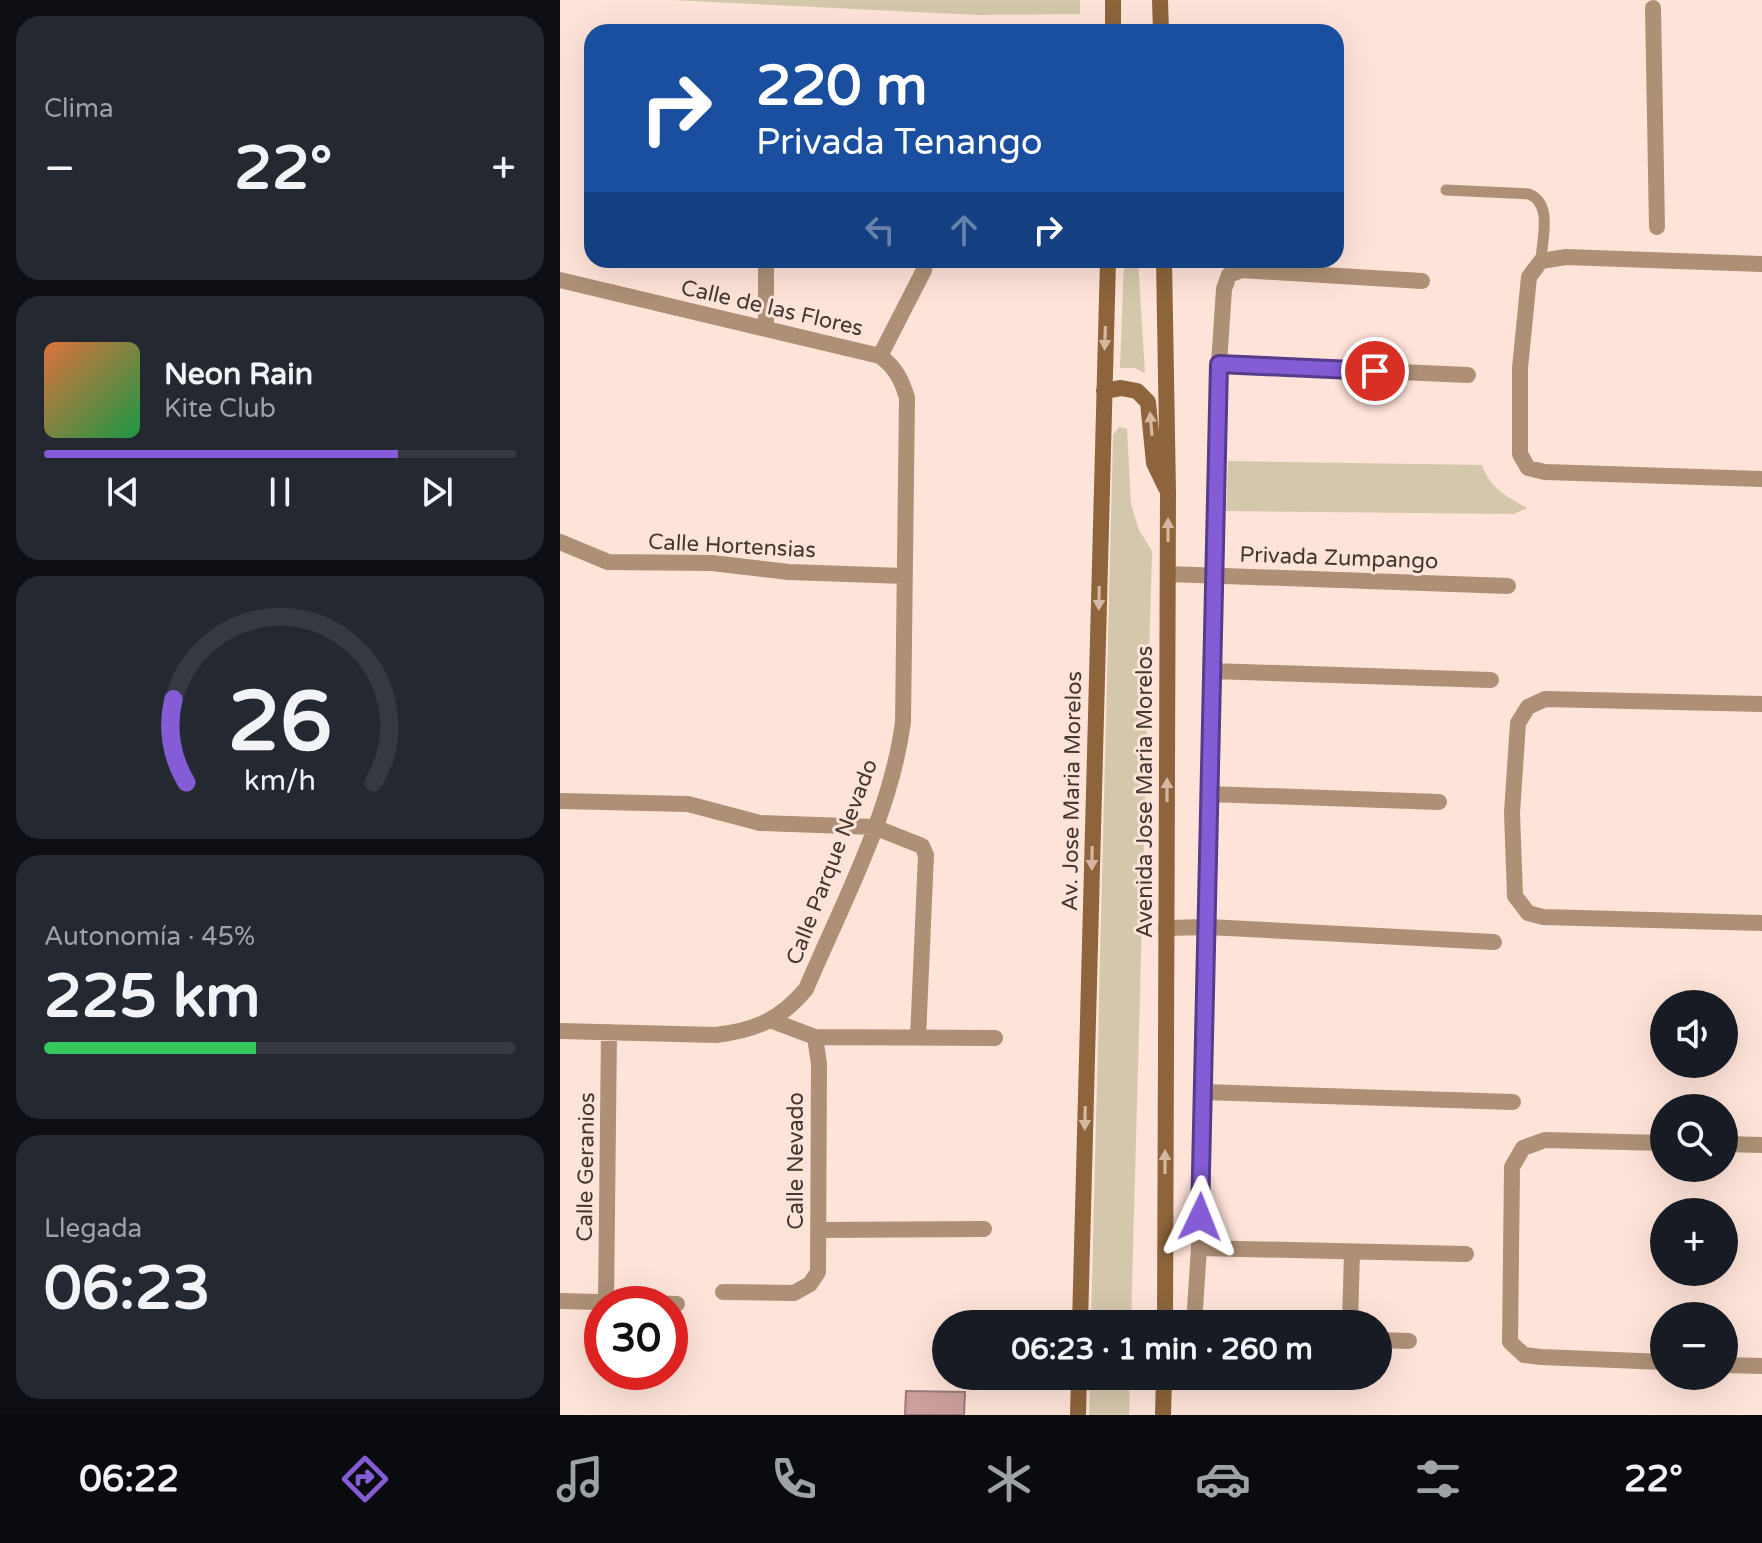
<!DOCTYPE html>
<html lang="es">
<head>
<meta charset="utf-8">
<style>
  :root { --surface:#171b24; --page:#242831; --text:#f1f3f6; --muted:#9ea1a6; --line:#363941; --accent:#845cd6 }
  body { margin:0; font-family:"Varela Round",sans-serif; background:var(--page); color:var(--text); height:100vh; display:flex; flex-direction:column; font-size:30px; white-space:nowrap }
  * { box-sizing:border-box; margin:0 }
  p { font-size:26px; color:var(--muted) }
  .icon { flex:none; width:44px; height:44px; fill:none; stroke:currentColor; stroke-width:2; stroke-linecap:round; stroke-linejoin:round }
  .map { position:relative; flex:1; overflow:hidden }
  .sheet { display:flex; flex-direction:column; gap:16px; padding:16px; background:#0d0f14; width:560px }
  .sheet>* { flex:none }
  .banner { position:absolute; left:24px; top:24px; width:760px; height:244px; border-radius:24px; box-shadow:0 8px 32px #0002; background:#1a4fa0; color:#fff; overflow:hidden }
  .controls { position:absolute; left:1090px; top:990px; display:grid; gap:16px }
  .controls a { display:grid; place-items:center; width:88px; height:88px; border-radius:50%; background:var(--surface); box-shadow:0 8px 32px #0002; font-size:40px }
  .speed { position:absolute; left:24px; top:1286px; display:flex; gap:16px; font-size:40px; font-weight:700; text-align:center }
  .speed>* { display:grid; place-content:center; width:104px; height:104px; border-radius:50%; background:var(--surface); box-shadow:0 8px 32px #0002; line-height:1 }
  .speed .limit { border:12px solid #d22; background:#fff; color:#111 }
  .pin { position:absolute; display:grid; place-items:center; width:68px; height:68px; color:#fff; margin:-34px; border:4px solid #fff; border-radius:50%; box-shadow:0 2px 8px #0007 }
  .me { position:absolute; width:88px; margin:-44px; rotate:2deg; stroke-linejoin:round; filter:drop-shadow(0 0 6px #0008) }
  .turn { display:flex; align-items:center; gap:28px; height:168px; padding:0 40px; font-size:36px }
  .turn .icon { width:104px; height:104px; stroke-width:2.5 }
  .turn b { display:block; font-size:56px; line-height:68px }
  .lanes { display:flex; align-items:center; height:76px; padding:0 40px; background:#0003; justify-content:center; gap:40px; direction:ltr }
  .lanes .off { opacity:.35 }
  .big { font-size:60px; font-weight:700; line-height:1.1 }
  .sheet .widget { flex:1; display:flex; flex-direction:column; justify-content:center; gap:12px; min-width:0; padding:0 28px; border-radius:24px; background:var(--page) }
  .sheet .dial { align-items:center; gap:0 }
  .dial svg { height:208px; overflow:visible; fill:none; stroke:var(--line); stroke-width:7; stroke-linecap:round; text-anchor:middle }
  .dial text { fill:var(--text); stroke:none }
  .song { display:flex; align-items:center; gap:24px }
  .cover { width:96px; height:96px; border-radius:12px; background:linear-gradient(135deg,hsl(20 70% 55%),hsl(140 70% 35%)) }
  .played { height:8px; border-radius:4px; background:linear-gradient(90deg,var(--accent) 75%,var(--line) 75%) }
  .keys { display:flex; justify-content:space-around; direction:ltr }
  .heat { display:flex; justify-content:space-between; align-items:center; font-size:44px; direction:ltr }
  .charge { height:12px; border-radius:6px; background:linear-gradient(90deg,#34c759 45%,var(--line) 0) }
  .trip { position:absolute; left:372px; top:1310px; width:460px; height:80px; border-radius:40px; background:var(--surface); box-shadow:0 8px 32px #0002; font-weight:700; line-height:80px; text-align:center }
  .tab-bar { display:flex; height:128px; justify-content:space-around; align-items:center; background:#090b0e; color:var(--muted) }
  .tab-bar .icon { width:56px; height:56px }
  .tab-bar .current { color:var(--accent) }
  .tab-bar b { font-size:36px; color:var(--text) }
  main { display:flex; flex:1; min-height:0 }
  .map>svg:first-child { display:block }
  .green { fill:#d5c7ab }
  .building { fill:#cc9f9e; stroke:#9b7a78; stroke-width:2 }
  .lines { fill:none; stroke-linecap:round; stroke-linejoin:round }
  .lane { stroke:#ad9076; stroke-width:11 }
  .street { stroke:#ad9076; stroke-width:16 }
  .secondary { stroke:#8d643c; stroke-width:16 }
  .oneway { fill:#d6b7a1 }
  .route-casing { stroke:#563c8b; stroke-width:20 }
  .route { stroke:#845cd6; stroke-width:14 }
  .labels { text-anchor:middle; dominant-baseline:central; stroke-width:6; stroke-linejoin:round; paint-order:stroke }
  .street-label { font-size:22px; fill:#443732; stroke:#fee3d8 }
</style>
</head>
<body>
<main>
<section class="sheet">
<div class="widget"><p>Clima</p>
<div class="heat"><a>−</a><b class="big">22°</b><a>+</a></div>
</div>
<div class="widget">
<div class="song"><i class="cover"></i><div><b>Neon Rain</b><p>Kite Club</p></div></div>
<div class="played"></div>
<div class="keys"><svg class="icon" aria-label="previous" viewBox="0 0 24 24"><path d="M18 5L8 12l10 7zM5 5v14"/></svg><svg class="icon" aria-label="pause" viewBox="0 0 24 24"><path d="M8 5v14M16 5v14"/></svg><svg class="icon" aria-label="next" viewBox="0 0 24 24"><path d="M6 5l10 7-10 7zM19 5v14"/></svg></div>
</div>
<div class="widget dial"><svg viewBox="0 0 100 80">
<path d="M14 69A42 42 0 1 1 86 69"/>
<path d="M14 69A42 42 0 0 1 9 37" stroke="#845cd6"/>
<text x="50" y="56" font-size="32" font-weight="700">26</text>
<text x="50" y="72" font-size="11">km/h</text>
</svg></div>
<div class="widget"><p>Autonomía · 45%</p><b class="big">225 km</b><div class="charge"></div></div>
<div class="widget"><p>Llegada</p><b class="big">06:23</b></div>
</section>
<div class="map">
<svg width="1202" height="1415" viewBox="0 0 1202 1415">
  <rect width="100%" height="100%" fill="#fee3d8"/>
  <path class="green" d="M0,0H520V14L418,15L111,0Z
    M564,260H578L585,373L574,368H560Z
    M559,427L567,429L571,504L579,530L592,551L571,1324H531L553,435Z
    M668,461L922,465C930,488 946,496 967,508L954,514L666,511Z
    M530,1376H570L569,1415H529Z"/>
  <path class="building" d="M346,1391L405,1392L404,1415H345Z"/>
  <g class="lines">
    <path class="lane" d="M886,190L969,194C993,204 982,238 981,261"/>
    <path class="street" d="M1093,8L1097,227
      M206,260V329
      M1202,264L1006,257L981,261L969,277L960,368V454L968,468L985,472L1202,479
      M0,280L320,356C335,367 342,380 347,398L343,722C331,814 282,904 246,989C220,1020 196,1030 156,1035L0,1031
      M320,356L364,270L366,260
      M659,364L908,375
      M0,542L48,562L152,563L229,572L344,576
      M608,574L948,586
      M652,671L931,680
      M1202,704L985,699L968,707L958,723L952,813L955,896L968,913L983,917L1202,923
      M650,794L879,802
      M0,801L128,804L200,823L314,827L362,846L366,855L358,1038
      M606,928L648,927L934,942
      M210,1020L255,1037L435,1038
      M643,1092L953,1102
      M1104,1143L985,1140L963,1148L952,1167L950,1342L964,1355L981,1357L1104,1362
      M1164,1144L1202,1145
      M258,1230L424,1229
      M639,1248L906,1254
      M163,1292L234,1293L250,1284L258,1272L259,1064L255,1037
      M0,1301L117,1304
      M46,1302L49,1032
      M634,1324L639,1248L659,364L664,289L669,275L681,270L862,281
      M790,1324L792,1252
      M818,1340L849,1341
      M1164,1365L1202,1366"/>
    <path class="secondary" d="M553,0V32
      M600,0L601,32
      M604,260L608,493L605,1324
      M544,391L561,388L577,391L588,402L594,463L606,488
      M520,1324L548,260
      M518,1415L519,1376
      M603,1415L604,1376"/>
  </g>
  <defs><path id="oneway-solid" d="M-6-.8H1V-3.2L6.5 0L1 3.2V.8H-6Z" transform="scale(2)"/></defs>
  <g class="oneway">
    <use href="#oneway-solid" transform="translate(545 338) rotate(92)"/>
    <use href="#oneway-solid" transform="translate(591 424) rotate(-95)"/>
    <use href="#oneway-solid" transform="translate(608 530) rotate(-90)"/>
    <use href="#oneway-solid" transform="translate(539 598) rotate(91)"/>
    <use href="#oneway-solid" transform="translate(607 790) rotate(-90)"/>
    <use href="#oneway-solid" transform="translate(532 858) rotate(91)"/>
    <use href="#oneway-solid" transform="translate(525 1118) rotate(91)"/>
    <use href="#oneway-solid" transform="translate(605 1162) rotate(-90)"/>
  </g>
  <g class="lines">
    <g class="route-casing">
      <path id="route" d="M640,1217L659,364L815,371"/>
    </g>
    <use href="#route" class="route"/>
  </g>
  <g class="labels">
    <g class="street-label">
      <text transform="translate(212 308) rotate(13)">Calle de las Flores</text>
      <text transform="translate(172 546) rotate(3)">Calle Hortensias</text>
      <text transform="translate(779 558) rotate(2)">Privada Zumpango</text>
      <text transform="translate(512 791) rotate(-89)">Av. Jose Maria Morelos</text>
      <text transform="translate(585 792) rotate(-90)">Avenida Jose Maria Morelos</text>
      <text transform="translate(272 862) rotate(-69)">Calle Parque Nevado</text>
      <text transform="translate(236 1161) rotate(-90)">Calle Nevado</text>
      <text transform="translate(26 1167) rotate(-89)">Calle Geranios</text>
    </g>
  </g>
</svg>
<div class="controls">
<a><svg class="icon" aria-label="sound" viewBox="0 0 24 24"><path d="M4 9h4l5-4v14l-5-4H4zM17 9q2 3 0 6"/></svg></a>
<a><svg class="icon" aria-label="search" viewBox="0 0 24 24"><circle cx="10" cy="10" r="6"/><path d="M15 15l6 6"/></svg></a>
<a>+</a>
<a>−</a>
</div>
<div class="speed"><div class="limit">30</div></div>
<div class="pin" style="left:815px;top:371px;background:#d93025"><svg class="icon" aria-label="arrive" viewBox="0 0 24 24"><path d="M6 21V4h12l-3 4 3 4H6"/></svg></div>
<svg class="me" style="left:640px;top:1217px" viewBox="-20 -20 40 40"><path d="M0-17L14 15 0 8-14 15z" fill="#845cd6" stroke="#fff" stroke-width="4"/></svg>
<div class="trip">06:23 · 1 min · 260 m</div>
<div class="banner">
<div class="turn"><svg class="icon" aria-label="right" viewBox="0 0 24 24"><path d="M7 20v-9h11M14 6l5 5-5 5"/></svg><div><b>220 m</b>Privada Tenango</div></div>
<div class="lanes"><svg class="icon off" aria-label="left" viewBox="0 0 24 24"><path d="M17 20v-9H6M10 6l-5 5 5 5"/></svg><svg class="icon off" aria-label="ahead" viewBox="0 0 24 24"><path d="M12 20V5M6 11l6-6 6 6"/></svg><svg class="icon" aria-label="right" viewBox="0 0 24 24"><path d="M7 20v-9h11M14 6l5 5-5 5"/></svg></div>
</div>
</div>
</main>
<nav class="tab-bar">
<b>06:22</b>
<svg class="icon current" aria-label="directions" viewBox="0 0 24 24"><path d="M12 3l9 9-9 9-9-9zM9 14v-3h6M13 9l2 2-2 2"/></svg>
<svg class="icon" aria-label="music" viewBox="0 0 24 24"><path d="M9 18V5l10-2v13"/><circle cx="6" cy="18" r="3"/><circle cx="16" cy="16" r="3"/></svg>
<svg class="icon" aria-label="phone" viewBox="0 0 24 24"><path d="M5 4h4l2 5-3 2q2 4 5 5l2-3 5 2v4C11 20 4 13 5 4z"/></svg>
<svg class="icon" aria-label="climate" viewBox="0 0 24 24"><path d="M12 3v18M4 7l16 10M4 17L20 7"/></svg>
<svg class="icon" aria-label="car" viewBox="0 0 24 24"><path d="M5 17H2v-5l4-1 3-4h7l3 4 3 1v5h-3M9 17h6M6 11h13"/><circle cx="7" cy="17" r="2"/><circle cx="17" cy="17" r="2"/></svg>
<svg class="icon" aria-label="filters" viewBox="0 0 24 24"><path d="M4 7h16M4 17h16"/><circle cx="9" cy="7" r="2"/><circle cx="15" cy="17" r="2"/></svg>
<b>22°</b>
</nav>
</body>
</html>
